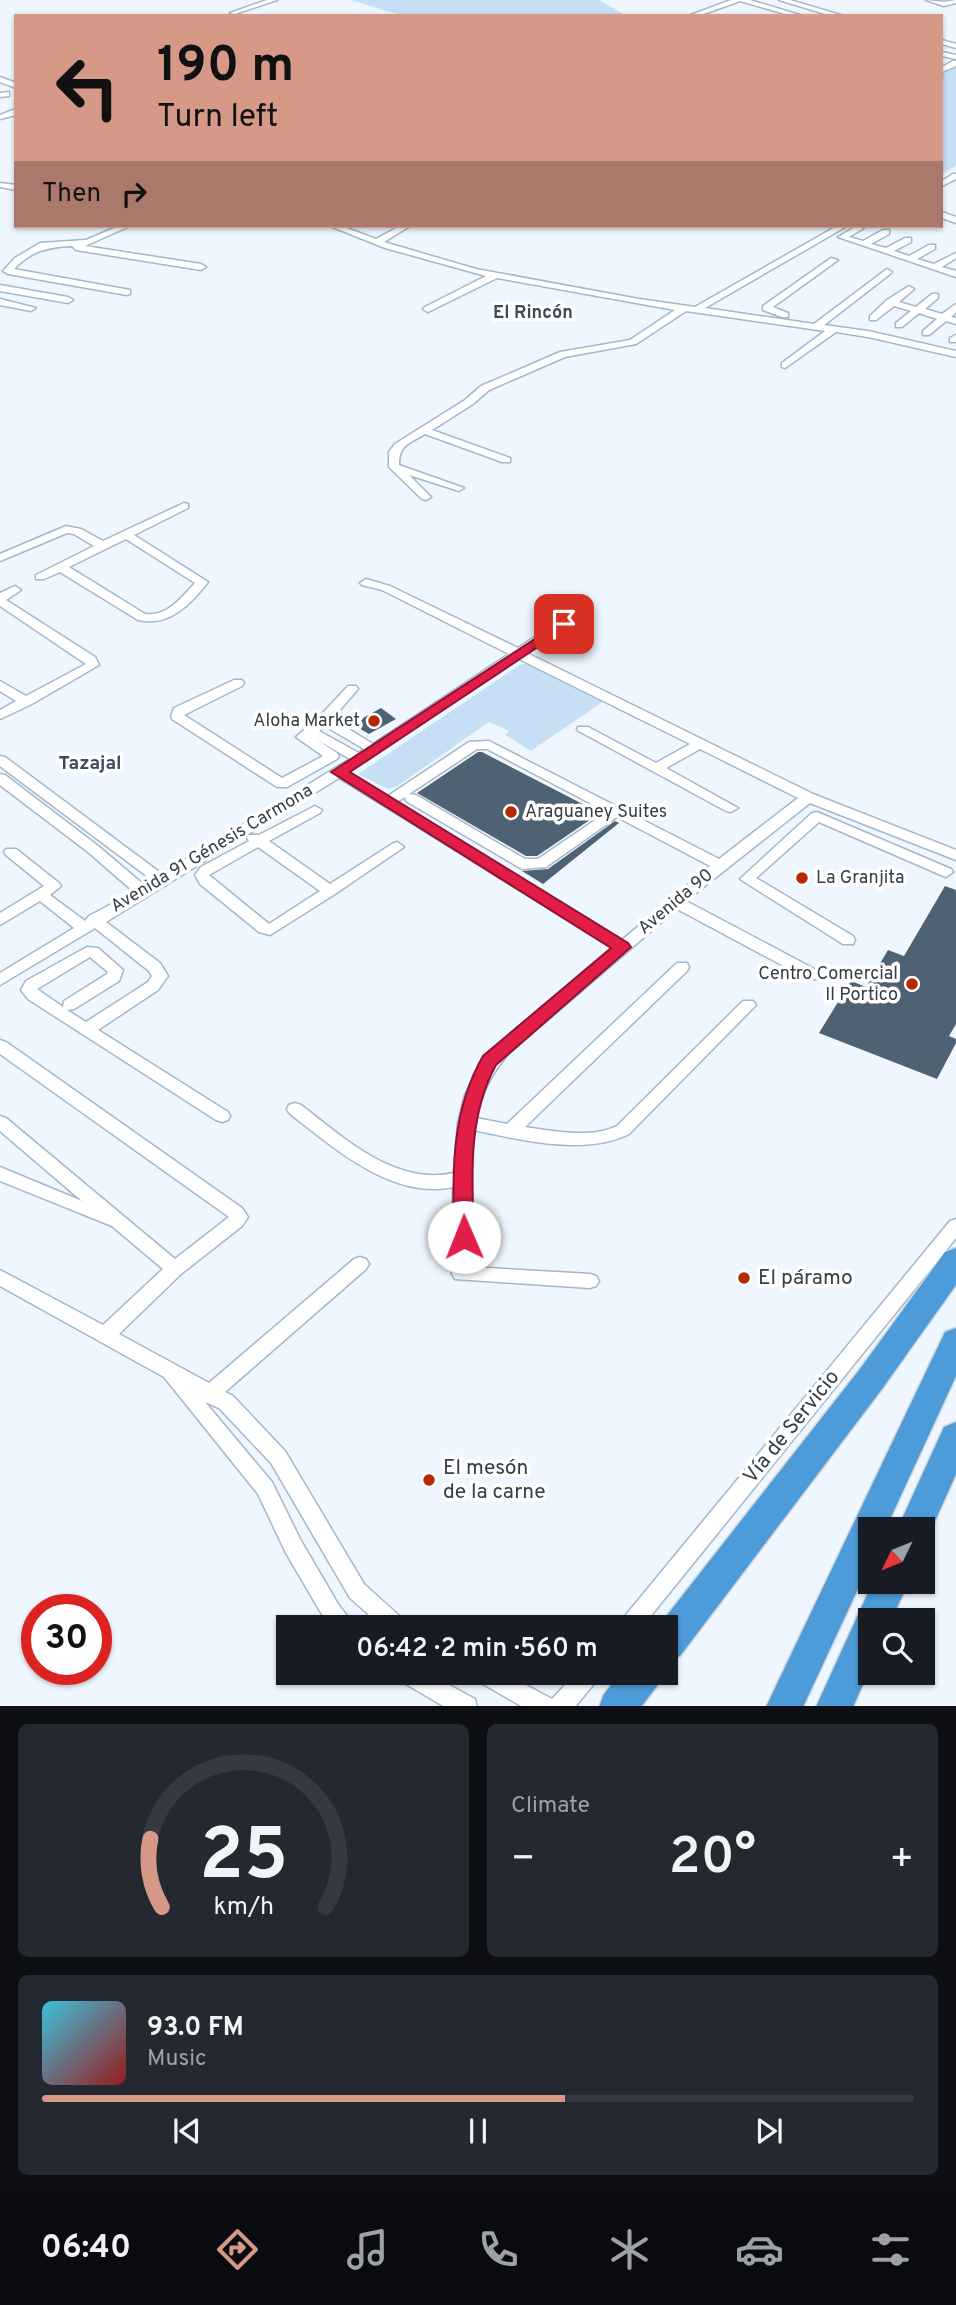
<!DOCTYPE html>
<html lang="en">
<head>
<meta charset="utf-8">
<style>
  :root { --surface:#171b24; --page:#242831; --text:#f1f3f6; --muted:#9ea1a6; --line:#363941; --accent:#d69887 }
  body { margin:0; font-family:Overpass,sans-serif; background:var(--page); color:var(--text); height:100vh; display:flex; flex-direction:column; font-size:26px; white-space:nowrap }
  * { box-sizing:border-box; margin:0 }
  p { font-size:23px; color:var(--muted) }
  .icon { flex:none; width:38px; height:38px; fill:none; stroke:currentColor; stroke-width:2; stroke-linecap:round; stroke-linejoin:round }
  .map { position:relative; height:1706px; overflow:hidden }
  .details { display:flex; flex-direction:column; gap:18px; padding:18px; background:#0d0f14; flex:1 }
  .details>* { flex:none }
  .hud { position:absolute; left:14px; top:14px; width:929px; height:214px; border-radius:0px; box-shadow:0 2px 5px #0004; background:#d69887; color:#111; overflow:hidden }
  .needle { width:46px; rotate:227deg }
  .fabs { position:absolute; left:858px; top:1517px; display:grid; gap:14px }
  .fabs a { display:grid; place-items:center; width:77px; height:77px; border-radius:0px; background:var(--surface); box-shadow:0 2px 5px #0004; font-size:35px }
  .speed { position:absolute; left:21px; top:1594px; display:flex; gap:14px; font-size:35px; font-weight:700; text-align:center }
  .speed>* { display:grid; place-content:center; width:91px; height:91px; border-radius:50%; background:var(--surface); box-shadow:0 2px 5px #0004; line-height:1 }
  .speed .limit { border:10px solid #d22; background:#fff; color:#111 }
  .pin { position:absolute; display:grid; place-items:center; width:60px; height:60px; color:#fff; margin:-30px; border-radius:14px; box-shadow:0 4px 10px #0006 }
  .me { position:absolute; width:77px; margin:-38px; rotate:359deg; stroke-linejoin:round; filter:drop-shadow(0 0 5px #0008) }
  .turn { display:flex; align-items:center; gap:24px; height:147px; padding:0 28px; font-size:32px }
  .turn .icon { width:91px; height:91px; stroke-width:2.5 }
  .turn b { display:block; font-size:49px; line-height:60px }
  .then { display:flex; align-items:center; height:66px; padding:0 28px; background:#0003; gap:14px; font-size:26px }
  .big { font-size:52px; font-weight:600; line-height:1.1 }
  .details .widget { flex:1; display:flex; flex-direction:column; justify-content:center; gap:10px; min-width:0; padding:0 24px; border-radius:10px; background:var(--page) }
  .details .dial { align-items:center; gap:0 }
  .dial svg { height:182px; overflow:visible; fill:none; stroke:var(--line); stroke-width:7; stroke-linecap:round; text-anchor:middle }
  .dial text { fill:var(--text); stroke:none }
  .song { display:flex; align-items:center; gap:21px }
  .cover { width:84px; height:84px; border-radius:10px; background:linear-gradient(135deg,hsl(190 70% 55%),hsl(0 70% 35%)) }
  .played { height:7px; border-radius:4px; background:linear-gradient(90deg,var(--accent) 60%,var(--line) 60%) }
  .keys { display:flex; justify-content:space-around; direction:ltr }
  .heat { display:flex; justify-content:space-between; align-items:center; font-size:38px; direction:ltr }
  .details .tiles { flex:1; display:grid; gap:18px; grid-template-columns:1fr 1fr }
  .widget:last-child { grid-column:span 2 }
  .trip { position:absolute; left:276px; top:1615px; width:402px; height:70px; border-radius:0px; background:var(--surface); box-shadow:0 2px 5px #0004; font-weight:600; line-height:70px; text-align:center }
  .tab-bar { display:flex; height:112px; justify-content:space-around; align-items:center; background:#090b0e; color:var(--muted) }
  .tab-bar .icon { width:49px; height:49px }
  .tab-bar .current { color:var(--accent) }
  .tab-bar b { font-size:32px; color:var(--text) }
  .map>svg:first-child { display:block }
  .green { fill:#c7dff4 }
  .building { fill:#4e6273 }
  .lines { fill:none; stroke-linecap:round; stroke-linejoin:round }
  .street-casing { stroke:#a3b8cb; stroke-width:3 }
  .highway-casing { stroke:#d3d4d6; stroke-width:3 }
  .street { fill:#fff; fill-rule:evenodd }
  .highway { fill:#4d9bd8; fill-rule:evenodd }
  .route { fill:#e11d48; stroke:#92132f; stroke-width:2 }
  .poi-dot { fill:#b42900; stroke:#fff; stroke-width:2.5 }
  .labels { text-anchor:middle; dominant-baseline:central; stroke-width:7; stroke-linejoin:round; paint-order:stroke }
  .far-quarter-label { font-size:18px; font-weight:bold; fill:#3a4c5c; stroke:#fff }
  .poi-label { font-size:18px; fill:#353d45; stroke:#fff; text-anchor:end }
  .street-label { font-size:18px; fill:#353d45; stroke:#fff }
  .neighbourhood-label { font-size:19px; font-weight:bold; fill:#3a4c5c; stroke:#fff }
  .near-poi-label { font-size:21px; fill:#353d45; stroke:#fff; text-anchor:start }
  .near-street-label { font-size:21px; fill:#353d45; stroke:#fff }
</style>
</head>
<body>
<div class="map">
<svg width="956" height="1707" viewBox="0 0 956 1707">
  <rect width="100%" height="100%" fill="#eef7ff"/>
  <path class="green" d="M351,0H599L627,16H403Z
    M956,68V166L942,174V74Z
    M521,664H532L604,701L531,751L505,735L509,731L489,722L396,787L388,789L358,774Z"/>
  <path class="building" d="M381,708L396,719L369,734L352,724Z
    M478,752H482L600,813L537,856H526L417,793Z
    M615,821L619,823L543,884L522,871L548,869Z
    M945,886L956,890V1024L949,1036L956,1039V1043L937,1079L819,1033L851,981L866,987L888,950L904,956Z"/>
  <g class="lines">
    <g class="street-casing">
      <path id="street" d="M267,0H277L235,14L230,13Z
        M731,0H750L803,16H792L740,1L698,16H688Z
        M779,0H790L844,16H832Z
        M926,0L944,2L956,0V3L944,6Z
        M942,40L956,44V48L942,44Z
        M942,52L956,55V59L942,56Z
        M953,61H956V66L942,72V67Z
        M0,77L16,83V88L0,82Z
        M9,92V96L0,97V93Z
        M13,110H16V115L0,119V115Z
        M953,174H956V179L942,186V181Z
        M0,183L16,185V190L0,187Z
        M942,212L956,217V223L942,218Z
        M119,226H130L85,246L201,264L206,267L201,270L76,250L72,246C48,247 31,251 14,269L130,290V294L127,295L8,274L3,271L15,258L40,243L86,240Z
        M330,226H341L376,239L400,226H410L384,242L476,269L639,299L695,307L837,226H847L705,308L814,324L887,269L892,272L890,274L824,325L868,331L956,351V357L868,337L836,332L785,368L782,367V363L825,331L686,311L636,344L565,357L489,390L473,404L432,430L510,458V462H502L425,434C409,444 399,444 399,465L464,488L459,491L409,475L431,497L426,500L422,499L389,467V452L395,444L465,400L481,386L560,352L630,340L675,310L497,278L428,312L423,309L425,307L486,276L385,248Z
        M857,226H867L849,237L863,241L883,230H889V234L871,244L886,248L905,238H911V242L894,251L909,256L929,245H935V249L917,259L934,264L956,253V258L942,267L956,271V277L838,237Z
        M831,258L838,260L773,307L788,313V317H782L763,310V306Z
        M0,285L68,297L73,300L68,303L0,291Z
        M909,286L914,289L899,302L916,307L932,294H938V298L925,309L942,314L956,304V312L951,317L956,318V324L946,321L929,335H923V331L937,319L919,313L902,327H896V323L911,311L894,306L876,320H870V316L887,300Z
        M0,299L36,308L31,311L0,305Z
        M956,335V342H950V338Z
        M184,503L188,504V508L134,535L208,582C190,605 169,627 138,620L60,572L44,579H36V575L94,546L74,534L67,533L0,561V554L66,526L81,529L103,541ZM126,539L195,583C182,597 167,617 145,614L69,567Z
        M366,579L390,586L518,648L559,621H567L569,624L567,627L527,653L813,794L956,850V860L810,803L686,901L818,971L821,975L818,979H808L677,909L509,1053C491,1074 482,1092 476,1118L507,1124L677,963H687L689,967L687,971L525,1127C554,1131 590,1139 617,1126L743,1001H753L756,1005L629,1134C586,1156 519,1140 474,1130L470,1186V1267L590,1274L596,1276L599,1281L596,1286L590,1288L455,1279L452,1274L453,1187C392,1200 334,1148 289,1113L287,1109L289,1105L295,1103L301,1105C344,1138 395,1186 454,1173L458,1122L465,1095L480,1066L497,1045L613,948L339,778L106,922L160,963L168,976L158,990L98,1030L228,1112L230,1116L228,1120L222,1122L216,1120L28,999L21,990L26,981L87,947L98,948L123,970L119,981L74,1009L67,1010L86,1022L148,982L152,976L149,971L95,928L0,985V973L74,928L40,901L0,925V913L44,886L6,855L4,852L6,849H16L59,883L61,886L50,895L85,921L89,916L134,892L88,852L0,785V774L5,775L98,846L144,885L152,880L0,766V756L5,757L162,874L350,759L316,739L337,753L339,756L337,759L287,787H277L172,719L171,716L174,708L234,680H242L244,683L242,686L184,715L282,778L323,756L296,737L319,717L348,686H356L358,689L332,719L373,744L509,654L382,590L362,585L360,583ZM519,659L690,744L656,763L588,727H578L577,730L726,811L731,812L738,808L666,768L700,749L798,798L719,859L489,741L469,742L388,796L348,772ZM325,726L364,749L359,753L319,731ZM477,749H487L607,812L538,859H525L416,795L409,794ZM405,797L406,801L522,869L546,867L617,817L710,866L622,940L397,802ZM90,957L108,972L107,974L64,1001L63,1007L37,989Z
        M15,586L21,590L6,600L95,657L99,665L30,705L0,719V710L16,701L0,691V681L26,696L86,664L0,606V593Z
        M315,806L322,810L320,813L269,841L330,884L392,844L397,842L404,847L335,894L270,935L259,932L200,884L195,875L201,867L249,841L247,838L249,835H259ZM258,847L320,891L269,924L209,875Z
        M817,812L951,869L953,872L946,877L941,875L819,822L756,878L853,936L855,940L853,944H843L740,879L812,813Z
        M0,1040L6,1042L242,1208L248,1217L242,1226L181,1274L119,1334L209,1383L354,1259L360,1257L366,1259L369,1264L366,1269L225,1392L233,1396L285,1451L364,1584L405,1621L408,1628H358L368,1614L350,1598L271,1463L219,1408L205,1402L272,1482L300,1539L338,1604L356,1628H332L324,1618L286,1553L258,1494L164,1377L0,1286V1270L103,1325L163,1269L112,1226L0,1181V1167L82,1201L0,1131V1116L6,1118L175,1259L229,1217L0,1054Z
        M956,1219V1238L641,1628H618L621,1621L950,1221Z
        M396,1673H427L475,1699L477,1707H445L399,1680Z
        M473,1673H504L552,1699L576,1673H600L597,1680L575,1707H523L476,1680Z"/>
    </g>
    <g class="highway-casing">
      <path id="highway" d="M956,1248V1285L882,1389L680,1656L667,1662V1628H657L860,1369L945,1252Z
        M956,1328V1376L885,1530H870V1563L803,1707H766L945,1332Z
        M956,1422V1474L926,1541L922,1543V1530H897L944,1427Z
        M873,1582H909L891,1620H870V1669L853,1707H816Z
        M621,1673H662L657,1686L641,1707H599L604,1694Z"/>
    </g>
    <use href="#street" class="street"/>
    <use href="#highway" class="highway"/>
  </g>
  <path class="route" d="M564,620L570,624L568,627L350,772L628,943L631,947L496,1065C467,1118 472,1179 474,1237L471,1243L464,1245L457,1243L454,1237C453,1172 450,1114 483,1056L611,948L331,772Z"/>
  <g class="poi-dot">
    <circle cx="374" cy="721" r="7"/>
    <circle cx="511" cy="812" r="7"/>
    <circle cx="802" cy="878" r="7"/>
    <circle cx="912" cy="984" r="7"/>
    <circle cx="744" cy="1278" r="7"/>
    <circle cx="429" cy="1480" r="7"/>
  </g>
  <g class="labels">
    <g class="far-quarter-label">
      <text x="533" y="313">El Rincón</text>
    </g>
    <g class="poi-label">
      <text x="360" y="721">Aloha Market</text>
      <text x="525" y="812" text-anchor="start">Araguaney Suites</text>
      <text x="816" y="878" text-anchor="start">La Granjita</text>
      <text x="898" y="974">Centro Comercial<tspan x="898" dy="21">Il Portico</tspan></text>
    </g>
    <g class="street-label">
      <text transform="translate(212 849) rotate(-31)">Avenida 91 Génesis Carmona</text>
      <text transform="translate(676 902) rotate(-40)">Avenida 90</text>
    </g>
    <g class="neighbourhood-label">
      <text x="90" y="764">Tazajal</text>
    </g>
    <g class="near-poi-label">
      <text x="758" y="1278">El páramo</text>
      <text x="443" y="1468">El mesón<tspan x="443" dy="24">de la carne</tspan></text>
    </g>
    <g class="near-street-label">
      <text transform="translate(792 1427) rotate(-51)">Vía de Servicio</text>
    </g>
  </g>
</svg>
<div class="fabs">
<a><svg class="needle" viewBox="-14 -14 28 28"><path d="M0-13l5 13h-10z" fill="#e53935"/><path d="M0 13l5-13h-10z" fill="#9ea1a6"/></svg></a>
<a><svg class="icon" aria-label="search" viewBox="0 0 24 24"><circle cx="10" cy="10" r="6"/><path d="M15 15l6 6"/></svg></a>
</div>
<div class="speed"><div class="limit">30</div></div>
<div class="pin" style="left:564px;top:624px;background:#d93025"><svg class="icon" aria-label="arrive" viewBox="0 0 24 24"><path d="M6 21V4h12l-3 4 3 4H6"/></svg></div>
<svg class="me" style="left:464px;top:1237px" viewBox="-20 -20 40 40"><circle r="19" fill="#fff"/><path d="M0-13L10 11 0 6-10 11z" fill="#e11d48"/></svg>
<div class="trip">06:42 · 2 min · 560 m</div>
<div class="hud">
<div class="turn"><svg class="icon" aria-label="left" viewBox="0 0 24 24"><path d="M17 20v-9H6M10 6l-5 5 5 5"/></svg><div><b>190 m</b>Turn left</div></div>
<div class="then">Then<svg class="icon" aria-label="right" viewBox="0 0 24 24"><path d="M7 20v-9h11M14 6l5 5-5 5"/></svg></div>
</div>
</div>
<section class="details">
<div class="tiles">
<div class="widget dial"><svg viewBox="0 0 100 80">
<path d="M14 69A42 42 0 1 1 86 69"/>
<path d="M14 69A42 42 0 0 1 9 39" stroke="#d69887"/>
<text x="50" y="56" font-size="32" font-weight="700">25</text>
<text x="50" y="72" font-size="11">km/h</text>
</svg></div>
<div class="widget"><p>Climate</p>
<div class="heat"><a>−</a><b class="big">20°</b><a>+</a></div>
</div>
<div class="widget">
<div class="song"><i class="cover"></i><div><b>93.0 FM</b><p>Music</p></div></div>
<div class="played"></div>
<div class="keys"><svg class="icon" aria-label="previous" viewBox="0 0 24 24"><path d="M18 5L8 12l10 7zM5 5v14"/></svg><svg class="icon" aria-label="pause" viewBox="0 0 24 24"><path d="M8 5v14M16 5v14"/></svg><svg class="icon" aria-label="next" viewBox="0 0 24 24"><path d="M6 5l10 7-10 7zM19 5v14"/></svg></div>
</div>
</div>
</section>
<nav class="tab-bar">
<b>06:40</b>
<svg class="icon current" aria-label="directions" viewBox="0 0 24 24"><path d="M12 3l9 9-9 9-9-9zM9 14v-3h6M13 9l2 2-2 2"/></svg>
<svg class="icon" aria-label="music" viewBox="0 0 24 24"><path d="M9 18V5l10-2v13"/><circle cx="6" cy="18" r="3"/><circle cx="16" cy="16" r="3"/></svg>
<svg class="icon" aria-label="phone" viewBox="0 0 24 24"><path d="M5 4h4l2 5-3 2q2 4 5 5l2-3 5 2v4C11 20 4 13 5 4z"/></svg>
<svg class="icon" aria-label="climate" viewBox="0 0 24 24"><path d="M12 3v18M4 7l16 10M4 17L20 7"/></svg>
<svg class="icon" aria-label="car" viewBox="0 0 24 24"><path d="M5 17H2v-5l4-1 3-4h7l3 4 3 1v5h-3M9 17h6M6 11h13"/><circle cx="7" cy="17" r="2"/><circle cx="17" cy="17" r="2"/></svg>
<svg class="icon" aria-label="filters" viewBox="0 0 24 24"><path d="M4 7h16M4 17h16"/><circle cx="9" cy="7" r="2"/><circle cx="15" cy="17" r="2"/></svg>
</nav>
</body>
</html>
